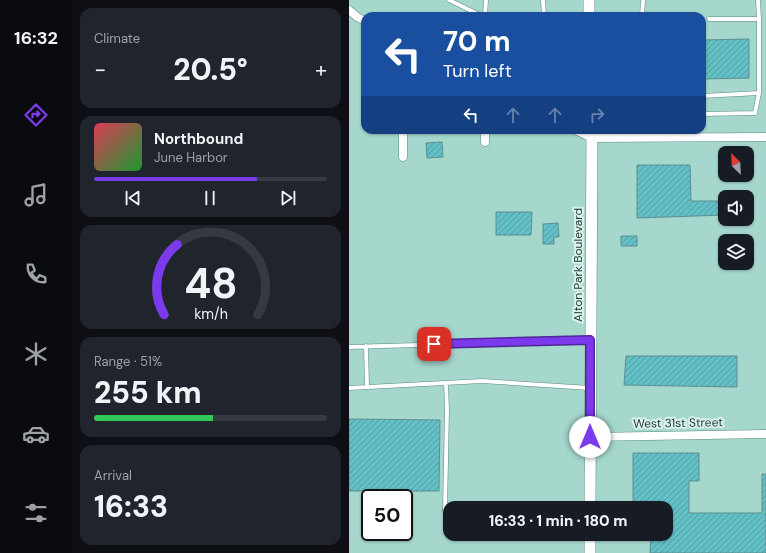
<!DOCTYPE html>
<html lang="en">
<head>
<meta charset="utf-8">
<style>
  :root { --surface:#171b24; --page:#20242c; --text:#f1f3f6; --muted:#9ea1a6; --line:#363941; --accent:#7c3aed }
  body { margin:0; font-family:"DM Sans",sans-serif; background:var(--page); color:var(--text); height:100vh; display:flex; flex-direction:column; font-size:15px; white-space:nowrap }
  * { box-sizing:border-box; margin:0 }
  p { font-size:13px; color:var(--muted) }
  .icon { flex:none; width:22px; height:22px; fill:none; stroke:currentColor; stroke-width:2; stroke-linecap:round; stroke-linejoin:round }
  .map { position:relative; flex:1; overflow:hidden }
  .panel { display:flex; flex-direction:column; gap:8px; padding:8px; background:#0d0f14; width:277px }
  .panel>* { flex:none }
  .guide { position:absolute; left:12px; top:12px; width:345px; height:122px; border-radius:12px; box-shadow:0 1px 3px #0004; background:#1a4fa0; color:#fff; overflow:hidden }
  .needle { width:26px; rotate:336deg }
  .buttons { position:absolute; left:369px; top:146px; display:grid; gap:8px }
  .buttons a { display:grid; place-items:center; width:36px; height:36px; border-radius:8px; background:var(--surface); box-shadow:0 1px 3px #0004; font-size:20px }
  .speed { position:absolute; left:12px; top:489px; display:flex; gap:8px; font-size:20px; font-weight:700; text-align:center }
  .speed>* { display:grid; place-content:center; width:52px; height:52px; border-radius:50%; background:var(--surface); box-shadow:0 1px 3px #0004; line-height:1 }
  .speed .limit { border:2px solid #111; border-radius:6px; background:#fff; color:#111 }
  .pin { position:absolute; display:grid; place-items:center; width:34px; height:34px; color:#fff; margin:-17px; border-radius:8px; box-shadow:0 2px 6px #0006 }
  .me { position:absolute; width:44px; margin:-22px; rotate:0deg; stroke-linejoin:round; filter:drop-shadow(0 0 3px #0008) }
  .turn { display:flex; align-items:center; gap:14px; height:84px; padding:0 16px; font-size:18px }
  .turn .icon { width:52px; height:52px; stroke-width:2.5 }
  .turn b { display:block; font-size:28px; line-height:34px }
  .lanes { display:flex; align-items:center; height:38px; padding:0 16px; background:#0003; justify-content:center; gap:20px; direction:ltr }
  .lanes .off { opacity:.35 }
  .big { font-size:30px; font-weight:800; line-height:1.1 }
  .panel .tile { flex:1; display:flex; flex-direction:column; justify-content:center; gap:6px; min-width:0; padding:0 14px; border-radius:12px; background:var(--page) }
  .panel .dial { align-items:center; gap:0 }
  .dial svg { height:104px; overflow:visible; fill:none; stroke:var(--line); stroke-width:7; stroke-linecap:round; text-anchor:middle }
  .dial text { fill:var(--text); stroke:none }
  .song { display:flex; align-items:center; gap:12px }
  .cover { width:48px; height:48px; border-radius:6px; background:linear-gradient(135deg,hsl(350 70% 55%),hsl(130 70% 35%)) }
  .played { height:4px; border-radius:2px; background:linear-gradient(90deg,var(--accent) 70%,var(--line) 70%) }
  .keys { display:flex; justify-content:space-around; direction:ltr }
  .heat { display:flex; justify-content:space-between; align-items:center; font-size:22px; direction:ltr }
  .charge { height:6px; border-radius:3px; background:linear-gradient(90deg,#34c759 51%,var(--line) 0) }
  .trip { position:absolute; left:94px; top:501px; width:230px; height:40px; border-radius:12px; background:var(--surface); box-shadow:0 1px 3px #0004; font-weight:800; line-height:40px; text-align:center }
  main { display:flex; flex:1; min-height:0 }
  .tabs { display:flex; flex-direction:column; width:72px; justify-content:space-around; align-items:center; background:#090b0e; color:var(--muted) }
  .tabs .icon { width:28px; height:28px }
  .tabs .selected { color:var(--accent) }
  .tabs b { font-size:18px; color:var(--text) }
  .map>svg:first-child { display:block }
  .building { fill:url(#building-hatch); stroke:#5c8e91 }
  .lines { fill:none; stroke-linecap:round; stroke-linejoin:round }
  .service-casing { stroke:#598980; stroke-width:5 }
  .minor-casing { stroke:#598980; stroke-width:9 }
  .secondary-casing { stroke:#598980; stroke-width:12 }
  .service { stroke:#fff; stroke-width:4 }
  .minor { stroke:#fff; stroke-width:8 }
  .secondary { stroke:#fff; stroke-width:11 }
  .route-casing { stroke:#51269a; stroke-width:10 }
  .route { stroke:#7c3aed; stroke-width:7 }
  .labels { text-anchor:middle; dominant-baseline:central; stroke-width:4; stroke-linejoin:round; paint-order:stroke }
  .street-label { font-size:12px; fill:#263a36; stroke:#d9f2ec }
</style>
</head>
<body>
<main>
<nav class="tabs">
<b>16:32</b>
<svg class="icon selected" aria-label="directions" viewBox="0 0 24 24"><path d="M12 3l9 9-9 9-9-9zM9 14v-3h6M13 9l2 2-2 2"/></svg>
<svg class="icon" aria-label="music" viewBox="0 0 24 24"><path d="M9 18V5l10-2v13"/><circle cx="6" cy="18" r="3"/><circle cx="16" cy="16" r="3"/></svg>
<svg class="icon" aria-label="phone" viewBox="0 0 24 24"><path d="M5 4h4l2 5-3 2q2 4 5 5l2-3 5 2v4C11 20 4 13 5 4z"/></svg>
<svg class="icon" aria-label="climate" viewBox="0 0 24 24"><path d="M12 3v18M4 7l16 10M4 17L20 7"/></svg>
<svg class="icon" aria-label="car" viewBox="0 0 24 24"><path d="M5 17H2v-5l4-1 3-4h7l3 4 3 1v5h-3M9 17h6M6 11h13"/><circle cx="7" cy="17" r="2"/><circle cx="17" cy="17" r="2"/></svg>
<svg class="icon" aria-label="filters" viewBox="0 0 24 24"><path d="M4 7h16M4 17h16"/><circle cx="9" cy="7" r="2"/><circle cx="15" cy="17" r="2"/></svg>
</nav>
<section class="panel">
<div class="tile"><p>Climate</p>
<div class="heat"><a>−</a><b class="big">20.5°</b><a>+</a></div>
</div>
<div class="tile">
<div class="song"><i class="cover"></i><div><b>Northbound</b><p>June Harbor</p></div></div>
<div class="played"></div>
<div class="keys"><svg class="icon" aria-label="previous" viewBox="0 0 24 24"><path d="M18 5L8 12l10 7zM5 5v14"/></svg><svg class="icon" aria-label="pause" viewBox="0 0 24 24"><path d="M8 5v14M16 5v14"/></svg><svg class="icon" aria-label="next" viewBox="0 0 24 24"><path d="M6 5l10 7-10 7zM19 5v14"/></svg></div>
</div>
<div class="tile dial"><svg viewBox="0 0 100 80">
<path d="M14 69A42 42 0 1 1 86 69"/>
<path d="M14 69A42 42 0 0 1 24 15" stroke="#7c3aed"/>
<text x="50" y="56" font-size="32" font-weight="700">48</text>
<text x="50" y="72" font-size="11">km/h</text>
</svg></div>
<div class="tile"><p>Range · 51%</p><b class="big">255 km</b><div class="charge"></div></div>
<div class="tile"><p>Arrival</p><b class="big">16:33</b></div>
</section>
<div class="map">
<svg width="417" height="553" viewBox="0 0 417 553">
  <defs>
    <pattern id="building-hatch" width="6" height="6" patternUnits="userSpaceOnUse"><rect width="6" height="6" fill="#62c0c6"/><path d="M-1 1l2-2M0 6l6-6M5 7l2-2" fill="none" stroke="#519da2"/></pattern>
  </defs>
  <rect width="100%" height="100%" fill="#a5d7cd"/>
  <path class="building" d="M400,39V78L353,79V40Z
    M93,142L94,157L78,158L77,143Z
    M288,165H341L342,201H376V215L288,218Z
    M147,212H183L182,235H147Z
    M209,223L210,237H205V244H194V224Z
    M272,236H288V246H272Z
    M277,356H388V387L275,385Z
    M0,419L91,420L90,491H0Z
    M284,453H350V481H340V513H413V474H417V553H301L302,534H317V508H284Z"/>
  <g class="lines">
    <g class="service-casing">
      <path id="service" d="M100,0L133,16
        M194,0L195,16
        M409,0L410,19
        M136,16L137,0
        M293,16L294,0
        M353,96L410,93V19H360
        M353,114L406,113L410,93
        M17,346L18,387
        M0,347L241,340
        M97,383L98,410L96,511H101
        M0,388L133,381L241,388
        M190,508L213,507"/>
    </g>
    <g class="minor-casing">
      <path id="minor" d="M0,10L8,17L16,21
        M226,130L243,138L417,137
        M136,142V130
        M54,157V130
        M241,437L417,434"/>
    </g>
    <g class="secondary-casing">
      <path id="secondary" d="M240,0V16
        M241,508L243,130
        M241,534V553"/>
    </g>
    <use href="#service" class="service"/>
    <use href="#minor" class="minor"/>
    <use href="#secondary" class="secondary"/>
  </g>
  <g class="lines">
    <g class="route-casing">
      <path id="route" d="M85,344L241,340V437"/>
    </g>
    <use href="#route" class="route"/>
  </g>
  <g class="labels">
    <g class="street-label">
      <text transform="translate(229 265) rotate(-90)">Alton Park Boulevard</text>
      <text transform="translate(329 423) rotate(-1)">West 31st Street</text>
    </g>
  </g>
</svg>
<div class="buttons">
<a><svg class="needle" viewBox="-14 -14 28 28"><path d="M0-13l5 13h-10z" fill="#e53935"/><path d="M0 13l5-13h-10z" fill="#9ea1a6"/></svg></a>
<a><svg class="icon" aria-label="sound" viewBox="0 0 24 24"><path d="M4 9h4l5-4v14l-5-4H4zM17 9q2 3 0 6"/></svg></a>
<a><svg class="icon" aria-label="layers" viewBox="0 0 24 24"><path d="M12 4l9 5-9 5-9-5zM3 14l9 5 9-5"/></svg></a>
</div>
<div class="speed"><div class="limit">50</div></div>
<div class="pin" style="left:85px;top:344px;background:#d93025"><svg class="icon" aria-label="arrive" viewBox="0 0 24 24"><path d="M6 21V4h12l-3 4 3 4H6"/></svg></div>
<svg class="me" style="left:241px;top:437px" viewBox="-20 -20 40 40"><circle r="19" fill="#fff"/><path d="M0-13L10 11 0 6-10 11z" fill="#7c3aed"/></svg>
<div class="trip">16:33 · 1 min · 180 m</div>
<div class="guide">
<div class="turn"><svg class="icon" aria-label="left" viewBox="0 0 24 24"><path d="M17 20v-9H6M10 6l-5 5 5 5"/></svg><div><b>70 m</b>Turn left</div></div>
<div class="lanes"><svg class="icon" aria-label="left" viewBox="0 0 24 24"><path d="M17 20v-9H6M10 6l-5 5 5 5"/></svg><svg class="icon off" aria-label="ahead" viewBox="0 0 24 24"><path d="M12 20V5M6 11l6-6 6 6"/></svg><svg class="icon off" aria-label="ahead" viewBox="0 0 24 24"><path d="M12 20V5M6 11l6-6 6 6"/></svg><svg class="icon off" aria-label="right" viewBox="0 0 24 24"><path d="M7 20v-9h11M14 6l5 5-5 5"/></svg></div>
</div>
</div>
</main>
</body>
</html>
